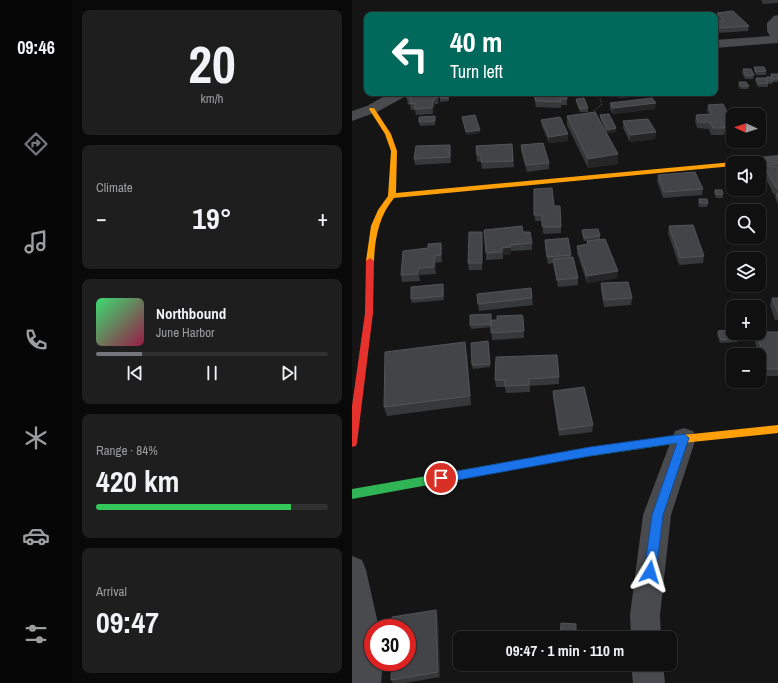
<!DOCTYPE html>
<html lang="en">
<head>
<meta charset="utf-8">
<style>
  :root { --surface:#101010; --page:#1e1e1e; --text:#f1f3f6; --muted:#9c9d9f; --line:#303030; --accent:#74767d }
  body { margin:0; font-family:"Archivo Narrow",sans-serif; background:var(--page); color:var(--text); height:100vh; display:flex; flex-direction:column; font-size:15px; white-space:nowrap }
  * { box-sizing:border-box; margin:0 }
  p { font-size:13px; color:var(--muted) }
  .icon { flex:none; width:22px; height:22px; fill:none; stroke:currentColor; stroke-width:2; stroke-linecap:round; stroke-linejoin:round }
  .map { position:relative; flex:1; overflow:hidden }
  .drawer { display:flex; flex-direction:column; gap:10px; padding:10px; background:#090909; width:280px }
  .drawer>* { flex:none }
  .top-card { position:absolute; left:12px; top:12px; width:354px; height:84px; border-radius:8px; box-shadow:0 1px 3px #0004,0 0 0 1px var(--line); background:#00695c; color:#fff; overflow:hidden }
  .needle { width:26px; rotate:273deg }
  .tools { position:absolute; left:374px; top:108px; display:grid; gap:8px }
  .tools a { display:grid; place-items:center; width:40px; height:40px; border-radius:8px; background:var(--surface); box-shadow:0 1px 3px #0004,0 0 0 1px var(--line); font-size:20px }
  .speed { position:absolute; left:12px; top:619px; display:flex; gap:8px; font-size:20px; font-weight:700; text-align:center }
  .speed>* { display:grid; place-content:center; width:52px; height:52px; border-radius:50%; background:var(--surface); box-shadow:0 1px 3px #0004,0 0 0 1px var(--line); line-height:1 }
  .speed .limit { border:6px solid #d22; background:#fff; color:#111 }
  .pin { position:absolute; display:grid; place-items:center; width:34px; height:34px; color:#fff; margin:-17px; border:2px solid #fff; border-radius:50%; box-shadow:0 1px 4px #0007 }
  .me { position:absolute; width:44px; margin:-22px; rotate:7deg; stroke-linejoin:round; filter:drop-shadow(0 0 3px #0008) }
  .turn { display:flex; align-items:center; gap:14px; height:84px; padding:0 20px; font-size:18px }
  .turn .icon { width:52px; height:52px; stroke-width:2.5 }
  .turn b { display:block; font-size:28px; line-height:34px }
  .big { font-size:30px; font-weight:700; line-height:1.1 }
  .drawer .tile { flex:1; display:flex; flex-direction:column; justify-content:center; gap:6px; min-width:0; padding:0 14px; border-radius:8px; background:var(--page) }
  .drawer .dial { align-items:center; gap:0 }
  .dial b { font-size:52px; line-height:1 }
  .song { display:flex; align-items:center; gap:12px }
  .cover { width:48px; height:48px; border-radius:6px; background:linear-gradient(135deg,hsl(140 70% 55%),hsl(340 70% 35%)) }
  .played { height:4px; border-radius:2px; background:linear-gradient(90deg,var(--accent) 20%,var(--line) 20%) }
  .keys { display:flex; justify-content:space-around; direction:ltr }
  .heat { display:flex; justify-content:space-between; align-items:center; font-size:22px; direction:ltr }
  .charge { height:6px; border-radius:3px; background:linear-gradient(90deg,#34c759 84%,var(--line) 0) }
  .trip { position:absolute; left:101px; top:631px; width:224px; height:40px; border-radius:8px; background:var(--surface); box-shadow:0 1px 3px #0004,0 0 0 1px var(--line); font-weight:700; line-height:40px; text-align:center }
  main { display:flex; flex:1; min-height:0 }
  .tabs { display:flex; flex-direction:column; width:72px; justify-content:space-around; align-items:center; background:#060606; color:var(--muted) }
  .tabs .icon { width:28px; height:28px }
  .tabs .active { color:var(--accent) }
  .tabs b { font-size:18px; color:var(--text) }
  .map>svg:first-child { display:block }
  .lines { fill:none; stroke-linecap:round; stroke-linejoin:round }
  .path-far1 { stroke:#4b4c4f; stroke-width:1.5; stroke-dasharray:1 2; stroke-linecap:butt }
  .path { stroke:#4b4c4f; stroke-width:2; stroke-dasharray:1.5 2.5; stroke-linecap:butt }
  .street { fill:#494a4d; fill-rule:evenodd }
  .fast { fill:#30b455; fill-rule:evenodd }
  .slow { fill:#ff9f0a; fill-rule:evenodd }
  .jam { fill:#e5322d; fill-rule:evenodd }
  .wall { fill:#373839 }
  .shaded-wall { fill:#252525 }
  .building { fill:#434447; stroke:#535458 }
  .route { fill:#1a73e8; stroke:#114b97 }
</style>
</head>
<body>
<main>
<nav class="tabs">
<b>09:46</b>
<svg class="icon active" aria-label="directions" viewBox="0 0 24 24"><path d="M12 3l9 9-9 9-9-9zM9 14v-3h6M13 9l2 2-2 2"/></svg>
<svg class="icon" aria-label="music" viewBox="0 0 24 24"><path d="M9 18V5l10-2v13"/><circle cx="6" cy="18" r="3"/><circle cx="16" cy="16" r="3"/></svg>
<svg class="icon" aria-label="phone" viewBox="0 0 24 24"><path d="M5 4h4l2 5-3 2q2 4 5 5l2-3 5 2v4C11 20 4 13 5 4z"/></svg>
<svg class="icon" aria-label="climate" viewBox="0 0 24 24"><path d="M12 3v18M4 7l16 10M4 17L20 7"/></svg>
<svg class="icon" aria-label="car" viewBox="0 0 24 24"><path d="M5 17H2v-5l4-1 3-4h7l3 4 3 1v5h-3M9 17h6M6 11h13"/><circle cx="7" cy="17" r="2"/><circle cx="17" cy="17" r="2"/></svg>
<svg class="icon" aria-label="filters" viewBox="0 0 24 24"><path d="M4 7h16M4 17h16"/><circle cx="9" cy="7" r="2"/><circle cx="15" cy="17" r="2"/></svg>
</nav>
<section class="drawer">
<div class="tile dial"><b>20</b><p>km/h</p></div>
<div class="tile"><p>Climate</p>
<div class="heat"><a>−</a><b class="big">19°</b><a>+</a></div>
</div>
<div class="tile">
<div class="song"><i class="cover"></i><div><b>Northbound</b><p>June Harbor</p></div></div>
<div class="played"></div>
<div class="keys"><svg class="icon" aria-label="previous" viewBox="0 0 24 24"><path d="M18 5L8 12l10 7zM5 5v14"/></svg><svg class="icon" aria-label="pause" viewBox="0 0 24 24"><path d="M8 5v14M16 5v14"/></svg><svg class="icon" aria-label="next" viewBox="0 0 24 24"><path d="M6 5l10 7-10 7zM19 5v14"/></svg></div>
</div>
<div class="tile"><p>Range · 84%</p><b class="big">420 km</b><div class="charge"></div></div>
<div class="tile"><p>Arrival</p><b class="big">09:47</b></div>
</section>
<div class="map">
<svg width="426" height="683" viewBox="0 0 426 683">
  <rect width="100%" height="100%" fill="#151515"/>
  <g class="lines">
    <path class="path-far1" d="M240,113L250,104L246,93"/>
    <path class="path" d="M240,112V115"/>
    <path class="street" d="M426,15V43L363,48V40L418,36L415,31V23L422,16Z
      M38,93H56L54,96L25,112L0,121V111L15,106Z
      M426,155V165L407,167V163H383L385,159Z
      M332,428L341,431L344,438L319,515L308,615L309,638H279L278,615L291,515L320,438L323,431Z
      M0,556L10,560L14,570L27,628H21V662H31L29,683H0Z
      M279,664H311L313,683H281Z"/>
    <path class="fast" d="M321,436L325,437L326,440L325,443L321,444L212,460L0,499V489L212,452Z"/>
    <path class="slow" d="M18,108H22L39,134L45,151L44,193L381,162L384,163H381V166L42,198C27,216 23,238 22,261L18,264L14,261L19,226L26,210L36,196L39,151L33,134L17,109Z
      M426,425V433L321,444L317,443L316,440L317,437L321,436Z"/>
    <path class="jam" d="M18,258L22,261L21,313L5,443L4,446L0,447V406L13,313L14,261Z"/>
  </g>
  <path class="wall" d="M409,0H426V3L411,4Z
    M365,13L397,26L396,31L366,33L363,29V21H367L364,18Z
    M402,67L414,71V75H404L402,70Z
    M391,69L402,75L401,79H393L390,73Z
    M419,74H426V82H421L420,84H416V87H406L403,81L404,78L414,79V77H418Z
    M387,82L397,86L396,89H388L386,85Z
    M56,93H86L87,98L86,104H83L81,114L64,115L63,110H59L58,104L56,105L55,98Z
    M181,93H214L215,99V105H209V108L184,107L182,97Z
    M265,93H293L292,96L266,98Z
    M97,95V101L88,102V98Z
    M224,99L236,108V112H228L224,102Z
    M258,103L303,109L261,114L258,109Z
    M356,105L376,114L381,115V130H373L372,135H359L357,129L345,128L343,121L344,115L357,114L355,111Z
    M248,115L264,132L255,133L248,118Z
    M83,116V125L68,126L67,122Z
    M215,116L266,154V164L236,168L215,125Z
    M189,120L216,141L197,143L190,126Z
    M271,121L304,132L303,139L278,142L271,128Z
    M160,144L162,167L130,169L129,161L125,162L124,146Z
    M98,145L99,151V163L63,165L62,159Z
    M169,145L197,163V169L175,172L169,151Z
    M412,166H426V205L423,197L424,194L422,195L411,173Z
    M306,175L351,189L350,195L311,198L305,181Z
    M182,189L202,206L209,227V233L193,234L191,233L190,221H183Z
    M363,190L371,194V198H364L362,193Z
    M347,199L356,203L355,207H347L346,203Z
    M317,226L352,256L351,263L327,265L316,233Z
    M230,230L248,236V240L265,278L235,283L225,253V246L235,245V241H242H232L230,234Z
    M130,232V270H117L116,263Z
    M171,232L180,243V250L159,251V254L151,255V259L134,260V253Z
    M193,240L219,255V257L226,278V285L206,287L201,263L196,264L193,247Z
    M90,250V262L84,263V274L68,275V281L50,282L49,275Z
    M249,283L280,298L279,305L252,307L249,290Z
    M91,284L92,300L60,303L59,299Z
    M125,294L180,298L181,305L127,311Z
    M420,298H426V320H423L418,305Z
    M139,317V326L171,318L172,338L140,340L139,327L119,329L118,325Z
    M366,331L386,338L385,342L368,343L365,335Z
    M426,332V376H413L402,339L404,333Z
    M136,341L138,367L121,369L120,365Z
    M115,352L119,405L35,416L32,407Z
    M207,377V384L178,386V392L154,393L153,387H144L143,380Z
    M201,391L241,425L240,432L207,436L201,397Z
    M86,615L88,677L53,683H41L39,680Z"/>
  <path class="shaded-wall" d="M86,93L87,98L86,104L85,98Z
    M82,98L83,104L81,114L80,108Z
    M304,103L303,109L261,114V108Z
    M264,128V132L255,133V130Z
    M128,130V133L114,135V132Z
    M304,132L303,139L278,142V135Z
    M216,134V141L197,143V137Z
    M98,145L99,151V163L98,157Z
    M266,154V164L236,168V159Z
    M89,243L90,250V262L89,255Z
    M159,247V254L151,255L150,248Z
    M83,256L84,263V274L82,267Z
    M67,268L68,275V281L66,274Z
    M266,271L265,278L235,283V276Z
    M113,342L115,352L119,405L118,396Z
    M84,610L86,615L88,677L86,672Z"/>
  <path class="building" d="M381,11L397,26L367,28L363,21H372L365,13Z
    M402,67H412L414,71L404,72Z
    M391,69H399L402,75L394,76Z
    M419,74H426V79H421Z
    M414,77H419L421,81H416Z
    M404,78H413L416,83L407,84Z
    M387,82H394L397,86H389Z
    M56,93H86L85,98H82L80,108L63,109V103L58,104L59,98H55Z
    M182,93H214L215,99H208L209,102L184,101Z
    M88,95H97L96,98H88Z
    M232,98L236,108L228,109L224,99Z
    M300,98L304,103L261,108L258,103Z
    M371,104L376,114H395L396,115H381V124H372L373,128H361L358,122H346L344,115L360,114L356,105Z
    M243,112L266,154L236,159L215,116Z
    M257,114L264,128L255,130L248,115Z
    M123,115L128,130L114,132L110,117Z
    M83,116V121L67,122V117Z
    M208,117L216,134L197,137L189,120Z
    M296,119L304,132L278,135L271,121Z
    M191,143L197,163L174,165L169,145Z
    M160,144L161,161L129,162V155H125L124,146Z
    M98,145V157L62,159L64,146Z
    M412,166H426V188H424Z
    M343,172L351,189L312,192L306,175Z
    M200,188L202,206H208L209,227H193L190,226V215H182V189Z
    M363,190H370L371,194H364Z
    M424,194H426V199Z
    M347,199H355L356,203H348Z
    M341,225L352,256L328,258L317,226Z
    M170,226L171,232H178L180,243L158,245L159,247L150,248V252L134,253L132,230Z
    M246,229L248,236L232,238L230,230Z
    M117,232H130V263H116Z
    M216,238L219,255L195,257L193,240Z
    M253,239L266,271L235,276L225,246L236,244L235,241Z
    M89,243V255L83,256L82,267L67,268L66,274L49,275L51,251L76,248V244Z
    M221,257L226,278L205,280L201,259Z
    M276,282L280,298L252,300L249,283Z
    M91,284V296L59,299V287Z
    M179,288L180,298L126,304L125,294Z
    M420,298H426V313Z
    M139,314V324L118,325V315Z
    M170,315L171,318L172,331L139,333V320H145V316Z
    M381,330V333H383L386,338L369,340L366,331Z
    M407,332H426V369H415L405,333H407Z
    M136,341L138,364L120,365L119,343Z
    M113,342L118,396L32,407L33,352Z
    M205,355L207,377L177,379V385L153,386V380H143L144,357Z
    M232,387L241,425L207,430L201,391Z
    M84,610L86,672L39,680L40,662H55V628H40V617Z
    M209,623L224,624V638H208Z"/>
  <path class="route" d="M332,434L337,438L311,515L304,572L302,576L298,578L294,576L292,572L300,515L325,443L238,456L89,483L85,482L84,478L85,475L89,474L238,447Z"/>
</svg>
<div class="tools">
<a><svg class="needle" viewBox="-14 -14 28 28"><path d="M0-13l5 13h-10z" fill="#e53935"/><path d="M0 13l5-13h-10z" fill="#9c9d9f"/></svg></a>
<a><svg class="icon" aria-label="sound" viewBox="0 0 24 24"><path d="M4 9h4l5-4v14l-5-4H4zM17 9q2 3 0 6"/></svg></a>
<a><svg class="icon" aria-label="search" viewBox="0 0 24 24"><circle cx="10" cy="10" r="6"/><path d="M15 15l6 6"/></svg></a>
<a><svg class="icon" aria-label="layers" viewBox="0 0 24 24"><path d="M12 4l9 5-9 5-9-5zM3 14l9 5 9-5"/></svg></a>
<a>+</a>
<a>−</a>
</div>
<div class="speed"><div class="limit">30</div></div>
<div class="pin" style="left:89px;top:478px;background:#d93025"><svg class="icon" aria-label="arrive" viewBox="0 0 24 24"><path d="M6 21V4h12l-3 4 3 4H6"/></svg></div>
<svg class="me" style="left:298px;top:572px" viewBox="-20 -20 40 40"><path d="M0-17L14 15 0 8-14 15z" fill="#1a73e8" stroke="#fff" stroke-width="4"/></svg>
<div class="trip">09:47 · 1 min · 110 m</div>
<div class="top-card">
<div class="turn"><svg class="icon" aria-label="left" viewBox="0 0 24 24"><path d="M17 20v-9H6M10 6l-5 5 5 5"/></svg><div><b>40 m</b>Turn left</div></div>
</div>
</div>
</main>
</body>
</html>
